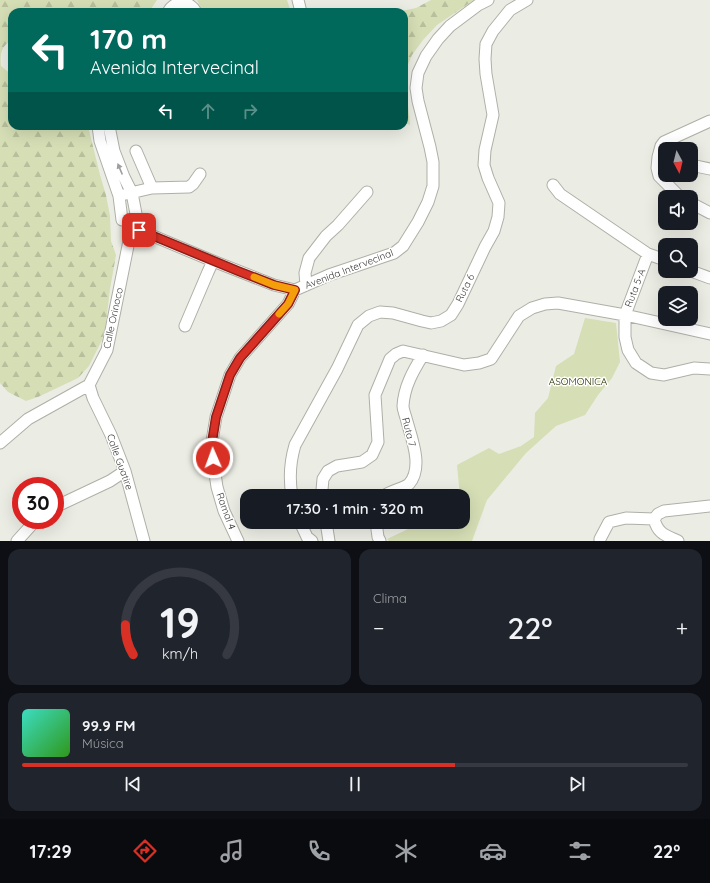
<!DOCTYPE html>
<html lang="es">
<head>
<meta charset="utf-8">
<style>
  :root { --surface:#171b24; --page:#20242c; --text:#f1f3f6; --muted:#9ea1a6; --line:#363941; --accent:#d93025 }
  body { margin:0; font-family:Quicksand,sans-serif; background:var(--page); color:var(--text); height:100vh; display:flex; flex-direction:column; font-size:15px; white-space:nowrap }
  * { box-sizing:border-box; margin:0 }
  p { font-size:13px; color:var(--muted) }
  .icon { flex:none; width:22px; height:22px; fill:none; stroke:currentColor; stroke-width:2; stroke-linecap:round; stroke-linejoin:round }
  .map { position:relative; height:541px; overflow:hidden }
  .sheet { display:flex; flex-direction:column; gap:8px; padding:8px; background:#0d0f14; flex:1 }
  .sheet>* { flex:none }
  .hud { position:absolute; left:8px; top:8px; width:400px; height:122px; border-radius:12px; box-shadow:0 4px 16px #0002; background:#00695c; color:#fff; overflow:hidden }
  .needle { width:26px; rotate:173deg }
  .tools { position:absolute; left:658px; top:142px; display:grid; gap:8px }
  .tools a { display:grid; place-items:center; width:40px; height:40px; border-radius:8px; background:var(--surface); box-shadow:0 4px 16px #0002; font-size:20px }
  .speed { position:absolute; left:12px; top:477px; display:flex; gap:8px; font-size:20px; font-weight:700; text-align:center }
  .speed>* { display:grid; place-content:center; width:52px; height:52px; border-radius:50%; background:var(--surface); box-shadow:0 4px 16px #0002; line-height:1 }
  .speed .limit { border:6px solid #d22; background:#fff; color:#111 }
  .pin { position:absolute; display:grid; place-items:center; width:34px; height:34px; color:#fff; margin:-17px; border-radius:8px; box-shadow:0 2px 6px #0006 }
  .me { position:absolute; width:44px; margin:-22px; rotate:358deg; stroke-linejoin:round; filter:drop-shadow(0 0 3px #0008) }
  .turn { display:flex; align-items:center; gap:14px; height:84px; padding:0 16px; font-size:18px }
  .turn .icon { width:52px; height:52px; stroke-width:2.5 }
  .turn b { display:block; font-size:28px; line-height:34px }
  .lanes { display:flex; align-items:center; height:38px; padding:0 16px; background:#0003; justify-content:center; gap:20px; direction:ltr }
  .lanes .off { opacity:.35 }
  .big { font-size:30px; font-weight:600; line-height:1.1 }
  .sheet .widget { flex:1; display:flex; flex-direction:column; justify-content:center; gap:6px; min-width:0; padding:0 14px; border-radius:12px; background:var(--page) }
  .sheet .dial { align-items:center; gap:0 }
  .dial svg { height:104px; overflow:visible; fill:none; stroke:var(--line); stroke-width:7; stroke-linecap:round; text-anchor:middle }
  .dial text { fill:var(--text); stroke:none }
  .song { display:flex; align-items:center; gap:12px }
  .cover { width:48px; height:48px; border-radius:6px; background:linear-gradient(135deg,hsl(170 70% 55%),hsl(110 70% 35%)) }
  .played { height:4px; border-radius:2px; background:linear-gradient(90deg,var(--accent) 65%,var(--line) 65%) }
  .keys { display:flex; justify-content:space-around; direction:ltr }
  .heat { display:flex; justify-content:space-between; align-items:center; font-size:22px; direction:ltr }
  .sheet .tiles { flex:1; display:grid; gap:8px; grid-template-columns:1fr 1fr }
  .widget:last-child { grid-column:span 2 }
  .trip { position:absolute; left:240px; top:489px; width:230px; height:40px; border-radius:12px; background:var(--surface); box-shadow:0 4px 16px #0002; font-weight:600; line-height:40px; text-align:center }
  .tab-bar { display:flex; height:64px; justify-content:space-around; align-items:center; background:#090b0e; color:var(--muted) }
  .tab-bar .icon { width:28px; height:28px }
  .tab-bar .current { color:var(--accent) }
  .tab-bar b { font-size:18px; color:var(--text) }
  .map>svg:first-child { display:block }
  .forest { fill:url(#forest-firs) }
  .green { fill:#d5deb5 }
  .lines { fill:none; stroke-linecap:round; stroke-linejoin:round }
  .minor-casing { stroke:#aeb0a7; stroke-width:13 }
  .minor { stroke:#fff; stroke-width:11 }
  .oneway { fill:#9e9e9c }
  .route-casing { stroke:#8d1f18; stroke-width:10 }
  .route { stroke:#d93025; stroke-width:7 }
  .slow { stroke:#f59e0b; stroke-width:7 }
  .labels { text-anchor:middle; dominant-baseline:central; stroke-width:3; stroke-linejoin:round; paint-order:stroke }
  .street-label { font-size:10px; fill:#3d3d3a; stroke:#fff }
  .park-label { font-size:10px; fill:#2a3000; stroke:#fff }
</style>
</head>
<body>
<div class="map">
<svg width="710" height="541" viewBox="0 0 710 541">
  <defs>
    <pattern id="forest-firs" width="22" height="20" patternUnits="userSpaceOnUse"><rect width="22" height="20" fill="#d5deb5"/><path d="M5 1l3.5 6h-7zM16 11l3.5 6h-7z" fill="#b8bf9c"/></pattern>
  </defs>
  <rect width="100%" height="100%" fill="#ebede4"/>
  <path class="forest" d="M0,0H157L149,12H12V40C1,46 0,54 1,66L12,75V126H88L100,175L106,195L110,216L111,241L116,255L110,289L106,323L102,340L89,366L78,378L38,397L26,401L8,392L0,383Z
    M431,0H474L437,25L423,40L412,55L406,69L408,105L410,125L404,123V12H396L416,8Z"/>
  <path class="green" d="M197,0H287L291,12H203Z
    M585,318L616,323L620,362L612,378L598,395L585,415L556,426L526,453L487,500L472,541H389L387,539L423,522H463V496H460L457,465L489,448L499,454L521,446L534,437L535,413L548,398L556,366L574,354Z"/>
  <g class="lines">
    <g class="minor-casing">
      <path id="minor" d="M298,0L301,12
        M168,12C175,0 189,0 196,12
        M98,126L100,141L119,196L122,220
        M109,126L114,151L124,177L132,193L137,219
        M691,165L710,169
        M553,185L560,194L648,254L665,260
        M152,188L189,187L193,184L200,174
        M126,194L152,188L136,151
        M680,197L659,176L657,168L658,157L661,146L664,142L710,121
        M691,203L710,213
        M139,230L213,261L274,285L295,290L329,275L394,253L403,246L418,222L428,202L433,186V162L430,147L418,101L416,88L418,73L426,56L438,39L450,26L478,5L488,0
        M648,254L625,315V337L628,350L636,363L651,373L664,375L694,368L710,369
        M691,271L710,278
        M306,285L305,273L309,258L326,236L338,225L367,192
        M185,326L208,272L213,261
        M89,385L93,398L111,435L125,471L144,541
        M0,443L28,419L89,385L107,350L130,236
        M292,496C289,479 290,462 295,445L337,369L358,325L369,316L380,312L393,313L422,321L431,323L441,321L451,315L458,304L485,247L494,231L498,217L499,203L488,178L484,165L485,150L493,115L486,74L485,59L486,44L493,31L510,10L527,0
        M323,496L322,490L323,479L328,471L337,466L362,462L372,455L378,442L375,395L390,359L396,354L403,351L464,365L479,363L491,359L519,316L532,308L545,304L558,303L625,315L710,334
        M384,496C391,490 403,489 409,484C424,467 411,437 406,418C405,414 403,410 403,406C404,387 413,371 423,355
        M55,507L110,481L125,471
        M654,519L658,514L664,511L710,506
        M300,522L307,537L312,541
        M326,522L329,541
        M376,522L378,537L380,541
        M17,541L36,520
        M238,541L224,511L217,487L214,467L212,441L216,417L230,375L240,358L288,304L295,290
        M600,541V539L609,522L626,518L654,519C658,534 665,535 678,541"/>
    </g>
    <use href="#minor" class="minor"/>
  </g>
  <defs><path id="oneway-solid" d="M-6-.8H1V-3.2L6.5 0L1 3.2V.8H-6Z"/></defs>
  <use class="oneway" href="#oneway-solid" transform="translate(120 169) rotate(-113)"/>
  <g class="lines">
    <g class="route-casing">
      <path id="route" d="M139,230L238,271L274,285L295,290L288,304L240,358L230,375L216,417L212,442L213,458"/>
    </g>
    <use href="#route" class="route"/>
    <path class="slow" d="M254,277L274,285L295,290L288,304L279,314"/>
  </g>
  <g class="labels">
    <g class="street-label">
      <text transform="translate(349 269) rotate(-21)">Avenida Intervecinal</text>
      <text transform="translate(465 288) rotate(-64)">Ruta 6</text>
      <text transform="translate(635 288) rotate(-69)">Ruta 5-A</text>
      <text transform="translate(113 318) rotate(-78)">Calle Orinoco</text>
      <text transform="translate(409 432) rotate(76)">Ruta 7</text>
      <text transform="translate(120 462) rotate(70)">Calle Guatire</text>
      <text transform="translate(226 511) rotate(70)">Ramal 4</text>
    </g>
    <g class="park-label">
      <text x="578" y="381">ASOMONICA</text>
    </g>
  </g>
</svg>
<div class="tools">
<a><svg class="needle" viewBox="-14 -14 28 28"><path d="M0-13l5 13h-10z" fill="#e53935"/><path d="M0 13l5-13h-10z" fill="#9ea1a6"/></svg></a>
<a><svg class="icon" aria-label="sound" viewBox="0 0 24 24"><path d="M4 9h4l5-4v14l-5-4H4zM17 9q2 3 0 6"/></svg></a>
<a><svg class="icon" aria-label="search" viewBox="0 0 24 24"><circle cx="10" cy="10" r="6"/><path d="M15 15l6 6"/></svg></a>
<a><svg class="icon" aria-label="layers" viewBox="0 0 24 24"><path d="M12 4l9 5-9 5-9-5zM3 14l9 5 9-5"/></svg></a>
</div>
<div class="speed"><div class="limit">30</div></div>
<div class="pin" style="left:139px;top:230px;background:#d93025"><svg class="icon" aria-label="arrive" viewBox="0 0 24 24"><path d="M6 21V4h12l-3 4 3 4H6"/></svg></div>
<svg class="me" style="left:213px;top:458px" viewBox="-20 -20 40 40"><circle r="17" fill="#d93025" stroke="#fff" stroke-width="3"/><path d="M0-11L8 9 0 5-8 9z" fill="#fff"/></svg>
<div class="trip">17:30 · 1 min · 320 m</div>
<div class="hud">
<div class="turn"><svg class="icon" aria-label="left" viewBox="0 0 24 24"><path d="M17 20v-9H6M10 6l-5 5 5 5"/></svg><div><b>170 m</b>Avenida Intervecinal</div></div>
<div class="lanes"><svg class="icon" aria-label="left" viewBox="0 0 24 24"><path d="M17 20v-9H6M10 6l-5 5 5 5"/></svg><svg class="icon off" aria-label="ahead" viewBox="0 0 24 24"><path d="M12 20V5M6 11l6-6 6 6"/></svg><svg class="icon off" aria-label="right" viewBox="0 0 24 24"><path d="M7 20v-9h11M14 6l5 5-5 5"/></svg></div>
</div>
</div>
<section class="sheet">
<div class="tiles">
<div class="widget dial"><svg viewBox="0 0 100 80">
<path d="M14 69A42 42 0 1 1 86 69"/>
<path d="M14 69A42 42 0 0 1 8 46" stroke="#d93025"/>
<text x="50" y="56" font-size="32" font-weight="700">19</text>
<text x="50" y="72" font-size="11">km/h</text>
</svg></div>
<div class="widget"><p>Clima</p>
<div class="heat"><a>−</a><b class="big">22°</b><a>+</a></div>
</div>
<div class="widget">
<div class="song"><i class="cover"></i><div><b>99.9 FM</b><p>Música</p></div></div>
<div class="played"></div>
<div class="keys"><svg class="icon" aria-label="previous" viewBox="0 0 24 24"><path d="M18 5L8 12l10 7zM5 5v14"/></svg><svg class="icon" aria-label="pause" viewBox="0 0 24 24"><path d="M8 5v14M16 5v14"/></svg><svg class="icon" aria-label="next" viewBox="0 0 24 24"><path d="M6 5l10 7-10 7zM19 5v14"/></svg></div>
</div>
</div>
</section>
<nav class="tab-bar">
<b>17:29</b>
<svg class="icon current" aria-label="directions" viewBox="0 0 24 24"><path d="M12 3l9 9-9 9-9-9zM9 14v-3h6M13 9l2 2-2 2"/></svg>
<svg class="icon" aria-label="music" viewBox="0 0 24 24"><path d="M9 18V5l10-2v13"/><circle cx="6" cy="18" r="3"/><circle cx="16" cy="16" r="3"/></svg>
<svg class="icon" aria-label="phone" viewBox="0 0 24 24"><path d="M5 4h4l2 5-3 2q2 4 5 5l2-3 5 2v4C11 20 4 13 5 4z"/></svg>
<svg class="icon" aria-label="climate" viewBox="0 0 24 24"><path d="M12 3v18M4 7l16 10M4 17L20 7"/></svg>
<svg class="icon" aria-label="car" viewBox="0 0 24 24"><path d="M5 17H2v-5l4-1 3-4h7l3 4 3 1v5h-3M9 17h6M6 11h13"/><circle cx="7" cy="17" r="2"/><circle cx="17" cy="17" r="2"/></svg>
<svg class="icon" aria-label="filters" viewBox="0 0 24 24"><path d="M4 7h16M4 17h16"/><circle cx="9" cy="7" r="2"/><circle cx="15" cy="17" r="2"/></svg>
<b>22°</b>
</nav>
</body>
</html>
